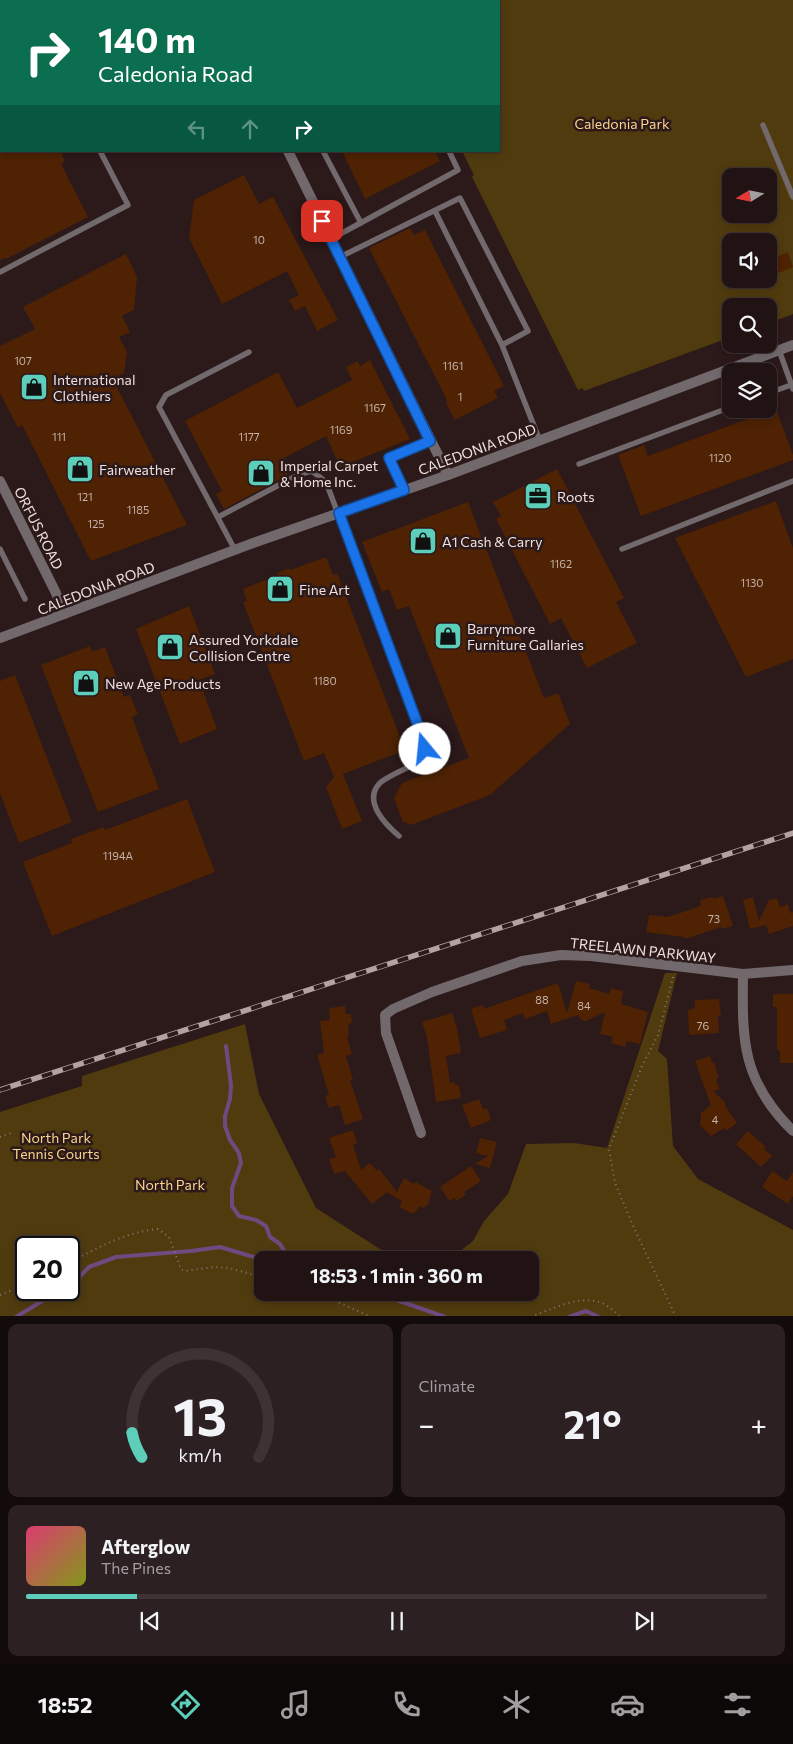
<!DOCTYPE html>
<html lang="en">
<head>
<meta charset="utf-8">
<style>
  :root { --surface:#211314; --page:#2d2022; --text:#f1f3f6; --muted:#a29ea0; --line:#3e3234; --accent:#5dceb9 }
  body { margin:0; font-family:Commissioner,sans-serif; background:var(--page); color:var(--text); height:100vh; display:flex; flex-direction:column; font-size:19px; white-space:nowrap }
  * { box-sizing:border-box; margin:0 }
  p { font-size:16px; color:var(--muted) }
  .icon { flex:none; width:28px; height:28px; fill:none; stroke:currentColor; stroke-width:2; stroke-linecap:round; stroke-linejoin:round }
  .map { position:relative; height:1316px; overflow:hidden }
  .side { display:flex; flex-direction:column; gap:8px; padding:8px; background:#120a0b; flex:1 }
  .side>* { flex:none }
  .banner { position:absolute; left:0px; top:0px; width:500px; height:152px; box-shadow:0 2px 8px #0003,0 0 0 1px var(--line); background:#0b6e4f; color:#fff; overflow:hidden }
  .needle { width:32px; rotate:260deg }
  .tools { position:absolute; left:722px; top:168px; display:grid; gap:10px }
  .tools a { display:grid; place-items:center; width:55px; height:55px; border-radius:10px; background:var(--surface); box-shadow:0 2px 8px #0003,0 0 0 1px var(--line); font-size:25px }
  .speed { position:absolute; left:15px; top:1236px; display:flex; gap:10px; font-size:25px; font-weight:700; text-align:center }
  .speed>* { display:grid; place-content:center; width:65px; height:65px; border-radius:50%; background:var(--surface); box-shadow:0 2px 8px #0003,0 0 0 1px var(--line); line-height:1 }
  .speed .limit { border:2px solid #111; border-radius:8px; background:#fff; color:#111 }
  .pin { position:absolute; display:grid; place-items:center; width:42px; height:42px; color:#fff; margin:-21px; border-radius:10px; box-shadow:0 2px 8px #0006 }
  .me { position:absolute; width:55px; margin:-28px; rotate:343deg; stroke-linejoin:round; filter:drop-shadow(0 0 4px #0008) }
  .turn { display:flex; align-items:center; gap:18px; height:105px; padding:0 15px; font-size:22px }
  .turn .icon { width:65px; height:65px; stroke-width:2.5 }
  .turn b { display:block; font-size:35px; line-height:42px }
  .lanes { display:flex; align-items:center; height:48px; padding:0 15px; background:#0003; justify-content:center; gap:25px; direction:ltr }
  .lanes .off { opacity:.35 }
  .big { font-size:38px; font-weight:700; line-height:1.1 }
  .side .tile { flex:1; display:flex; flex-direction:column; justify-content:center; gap:8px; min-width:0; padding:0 18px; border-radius:10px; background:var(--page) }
  .side .dial { align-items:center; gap:0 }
  .dial svg { height:130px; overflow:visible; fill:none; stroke:var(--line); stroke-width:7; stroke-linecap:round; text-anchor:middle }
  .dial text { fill:var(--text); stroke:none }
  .song { display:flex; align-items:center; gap:15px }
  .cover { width:60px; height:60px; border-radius:8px; background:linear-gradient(135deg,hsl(340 70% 55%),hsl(70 70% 35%)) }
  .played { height:5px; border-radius:2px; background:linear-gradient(90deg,var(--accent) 15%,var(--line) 15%) }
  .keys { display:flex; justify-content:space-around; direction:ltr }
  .heat { display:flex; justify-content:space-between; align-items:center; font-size:28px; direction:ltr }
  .side .tiles { flex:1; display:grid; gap:8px; grid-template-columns:1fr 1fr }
  .tile:last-child { grid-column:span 2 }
  .trip { position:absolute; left:254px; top:1251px; width:285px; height:50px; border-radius:10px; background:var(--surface); box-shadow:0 2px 8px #0003,0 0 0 1px var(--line); font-weight:700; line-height:50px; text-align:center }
  .dock { display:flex; height:80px; justify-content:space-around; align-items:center; background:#0d0808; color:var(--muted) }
  .dock .icon { width:35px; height:35px }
  .dock .on { color:var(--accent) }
  .dock b { font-size:22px; color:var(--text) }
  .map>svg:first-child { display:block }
  .green { fill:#503b0f; fill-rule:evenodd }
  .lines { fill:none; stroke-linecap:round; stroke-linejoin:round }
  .stream { stroke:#6f4a81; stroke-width:4 }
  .building { fill:#4e2203 }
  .path { stroke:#867576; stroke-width:2; stroke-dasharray:1 4; stroke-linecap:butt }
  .service { stroke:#72696d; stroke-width:5.5 }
  .minor { stroke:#72696d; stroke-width:10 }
  .tertiary { stroke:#72696d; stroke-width:10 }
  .rail-casing { stroke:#b2a2a2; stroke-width:5.5 }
  .rail { stroke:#2c191a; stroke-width:4; stroke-dasharray:11; stroke-linecap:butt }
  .route-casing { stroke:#114b97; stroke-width:12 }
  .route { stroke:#1a73e8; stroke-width:9 }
  .labels { text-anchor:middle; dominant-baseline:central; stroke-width:5; stroke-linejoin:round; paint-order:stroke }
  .number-label { font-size:11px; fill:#c7b1a9 }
  .park-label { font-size:14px; fill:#fbd48b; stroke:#2c191a }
  .poi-label { font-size:14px; fill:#efe1e0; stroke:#2c191a; text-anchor:start }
  .street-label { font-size:14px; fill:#efe1e0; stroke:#2c191a }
</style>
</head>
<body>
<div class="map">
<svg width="793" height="1317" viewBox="0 0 793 1317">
  <rect width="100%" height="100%" fill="#2c191a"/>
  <path class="green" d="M385,0H793V314L769,323V306H731V337L584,391L582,388L578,390L472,177L474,175L462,151H499V1ZM731,176H769V214H731ZM731,241H769V279H731Z
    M665,973H677L658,1051L667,1059L673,1146L698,1179L793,1230V1316H0V1112L82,1086V1076L245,1024L259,1094L316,1208L397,1260H262V1292H530V1260H449L473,1241L484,1221L508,1194L526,1144L574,1143L607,1148ZM26,1248H69V1290H26Z"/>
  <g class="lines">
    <path class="stream" d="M226,1046L231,1085L230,1099L225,1116V1126L230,1140L239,1153L241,1163L232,1188V1206L239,1216L256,1220L266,1226L270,1237L280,1244L290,1260
      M69,1288L89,1267L116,1257L191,1251L220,1247L264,1260
      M374,1292L445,1317
      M16,1317L47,1298L56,1297L66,1290
      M569,1317L586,1311L599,1317"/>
  </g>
  <path class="building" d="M0,151H60L65,161L61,164L88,217L6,259L5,258L0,260Z
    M342,151H435L440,161L365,199Z
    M244,175L259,204L273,197L338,320L317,331L305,306L295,311L289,300L299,295L287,271L222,304L189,238L194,200Z
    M410,228L414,235L425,230L504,386L494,391L498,398L455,420L446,403L447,402L444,394L369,248Z
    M788,252L793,267L769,277V260Z
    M126,254L137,277L134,310L122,316L130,332L119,337L127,352L124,373L113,379L187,525L91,561L22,425L18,428L0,393V346L35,329L23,307Z
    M370,360L410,439L340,467L326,436L280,460L288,475L224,509L216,494L222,491L185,421L278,372L297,408L352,380L346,367L358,361L360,366Z
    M747,409H776L793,455V460L641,516L618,455L644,445L648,456L750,418Z
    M557,469L624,598L616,602L637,643L587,668L561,618L550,624L496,519L501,516L493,502Z
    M776,501L793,548V659L746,677L675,538Z
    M468,502L544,698L558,693L570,724L490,795L411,825L403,822L394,798L402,783L469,758L409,606L397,610L389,589L382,592L362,542Z
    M326,557L333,575L337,573L405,750L343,774L362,821L342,829L326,787L334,777L324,753L304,761L243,602L247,601L243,589L278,575L277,573L289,568L290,570Z
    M189,606L215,674L199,680L217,729L180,744L136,629Z
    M90,646L92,652L105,647L124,697L130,695L138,714L132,717L159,789L98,812L41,665Z
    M15,675L72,822L19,843L0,793V681Z
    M187,799L215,872L52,936L23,862L72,843L71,839L104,827L105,830Z
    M723,896L733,926L722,929L721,927L685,939L684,937L646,932L649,915L668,917L701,906L700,900L713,897V899Z
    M753,897L759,921L769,900L777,898L780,907L788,904L790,913L793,912V926L769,934L766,925L750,929L743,900Z
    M576,981L590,984L589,988L609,994L611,988L623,991L621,1004L648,1012L640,1044L627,1041L625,1047L611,1043L613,1037L600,1034L605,1012L586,1021L581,1020L578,1015L551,1024L547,1011L525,1019L523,1013L504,1020L507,1030L480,1038L471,1009L483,1005L484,1009L558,983L567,1013Z
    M773,994H793V1063H780V1050H777V1007H773Z
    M719,999L721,1016H718L719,1033L689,1035L688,1010L695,1008V1000Z
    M345,1006L346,1014H351L352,1023L348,1024L349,1036L347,1037L352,1054L346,1056L353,1080H350L363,1119L345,1125L339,1105L329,1108L325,1096L329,1095L317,1055L324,1053L320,1021L330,1020L329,1008Z
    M452,1013L457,1028L461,1053L446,1056L450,1083L454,1082L455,1085H459L461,1098L436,1102L427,1037L422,1022Z
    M710,1056L712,1063L714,1062L719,1078L716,1079L720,1089L713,1091L724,1101L726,1107L737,1123L726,1131L724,1128L711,1136L700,1125L701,1113L711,1105L695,1061Z
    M479,1099L483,1109L487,1108L491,1120L471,1128L462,1105Z
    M353,1130L357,1143L353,1145L361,1170L370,1163L377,1171L379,1169L397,1192L404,1178L414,1184L416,1182L432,1191L428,1205L423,1208L420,1206L416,1212L411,1213L399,1207L402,1201L387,1192L372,1204L345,1171L334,1174L329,1159L336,1157L329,1138Z
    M748,1131L766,1147L764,1149L772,1156L761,1167L736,1144Z
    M480,1138L497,1142L490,1168L475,1164L488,1156L476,1153Z
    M471,1166L481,1181L464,1192L466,1195L456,1201L454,1198L449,1201L440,1187Z
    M772,1171L787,1181L793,1172V1196L788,1204L762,1187Z"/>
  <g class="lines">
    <path class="path" d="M673,977L658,1035L642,1066L609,1149L615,1183L634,1228L676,1317
      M0,1137L11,1133
      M69,1263C97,1248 125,1232 158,1229L169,1237L181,1269L184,1271L215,1267L229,1268L262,1277
      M311,1292L331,1299L371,1317
      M0,1295L26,1285
      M531,1317C552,1309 580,1294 602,1303C609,1306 615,1312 621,1317"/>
    <path class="service" d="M46,0L47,1
      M192,0V1
      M0,101L1,100
      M763,125L793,197
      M323,151L361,223
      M435,211L502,345
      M331,239L458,170L449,151
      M340,257L460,198L528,331L502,345L540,441
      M0,272L128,205L100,151
      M779,350L793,389
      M769,393L791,385
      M579,464L731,407
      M404,490L389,458L431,441
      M218,517L300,474L312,471L326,482L422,736L425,749L424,760C414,765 385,777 379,784C363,802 386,825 399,836
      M0,549L25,599
      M622,549L793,481
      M235,550L159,407L166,395L249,352"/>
    <path class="minor" d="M288,151L448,475
      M743,974C742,1041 742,1081 793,1131
      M421,1133L386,1033L385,1015L393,1009L432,992L522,961L561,955L591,956L743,974L793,970"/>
    <path class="tertiary" d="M0,481L55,591L65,614
      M0,638L256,542L448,475L793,345"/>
    <g class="rail-casing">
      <path id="rail" d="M0,1090L793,833"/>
    </g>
    <use href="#rail" class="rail"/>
  </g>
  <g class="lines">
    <g class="route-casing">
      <path id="route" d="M322,221L430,441L389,458L404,490L339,513L422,736L425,749"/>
    </g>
    <use href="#route" class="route"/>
  </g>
  <defs>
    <g id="shop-square" transform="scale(1.4375)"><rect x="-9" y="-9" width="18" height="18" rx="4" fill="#5dceb9" stroke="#2c191a"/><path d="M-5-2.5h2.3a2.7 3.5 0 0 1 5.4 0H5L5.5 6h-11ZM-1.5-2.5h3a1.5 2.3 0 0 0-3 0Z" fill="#111"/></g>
    <g id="office-square" transform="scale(1.4375)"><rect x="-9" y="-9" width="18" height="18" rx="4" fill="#5dceb9" stroke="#2c191a"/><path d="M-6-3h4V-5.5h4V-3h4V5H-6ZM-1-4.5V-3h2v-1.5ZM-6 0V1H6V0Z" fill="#111"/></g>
  </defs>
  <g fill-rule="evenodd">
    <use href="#shop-square" x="34" y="387"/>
    <use href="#shop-square" x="80" y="469"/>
    <use href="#shop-square" x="261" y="473"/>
    <use href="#office-square" x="538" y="496"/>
    <use href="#shop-square" x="423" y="541"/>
    <use href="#shop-square" x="280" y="589"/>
    <use href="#shop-square" x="448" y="636"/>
    <use href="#shop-square" x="170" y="647"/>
    <use href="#shop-square" x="86" y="683"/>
  </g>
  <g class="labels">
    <g class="number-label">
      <text x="259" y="239">10</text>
      <text x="23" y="360">107</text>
      <text x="453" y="365">1161</text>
      <text x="460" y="396">1</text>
      <text x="375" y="407">1167</text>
      <text x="341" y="429">1169</text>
      <text x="59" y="436">111</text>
      <text x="249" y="436">1177</text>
      <text x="720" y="457">1120</text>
      <text x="85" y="496">121</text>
      <text x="138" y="509">1185</text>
      <text x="96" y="523">125</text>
      <text x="561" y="563">1162</text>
      <text x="752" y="582">1130</text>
      <text x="325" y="680">1180</text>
      <text x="118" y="855">1194A</text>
      <text x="714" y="918">73</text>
      <text x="542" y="999">88</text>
      <text x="584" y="1005">84</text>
      <text x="703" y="1025">76</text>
      <text x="715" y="1119">4</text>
    </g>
    <g class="park-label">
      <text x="622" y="123">Caledonia Park</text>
      <text x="56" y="1137">North Park<tspan x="56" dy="16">Tennis Courts</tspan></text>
      <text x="170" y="1184">North Park</text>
    </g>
    <g class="poi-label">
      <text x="53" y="379">International<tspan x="53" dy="16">Clothiers</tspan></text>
      <text x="280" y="465">Imperial Carpet<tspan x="280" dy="16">&amp; Home Inc.</tspan></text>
      <text x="99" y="469">Fairweather</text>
      <text x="557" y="496">Roots</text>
      <text x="442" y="541">A1 Cash &amp; Carry</text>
      <text x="299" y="589">Fine Art</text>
      <text x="467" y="628">Barrymore<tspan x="467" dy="16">Furniture Gallaries</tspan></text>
      <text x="189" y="639">Assured Yorkdale<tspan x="189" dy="16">Collision Centre</tspan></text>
      <text x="105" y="683">New Age Products</text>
    </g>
    <g class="street-label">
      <text transform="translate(477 449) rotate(-20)">CALEDONIA ROAD</text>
      <text transform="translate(39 528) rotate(63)">ORFUS ROAD</text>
      <text transform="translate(96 588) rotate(-21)">CALEDONIA ROAD</text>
      <text transform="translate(643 950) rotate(6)">TREELAWN PARKWAY</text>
    </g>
  </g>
</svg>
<div class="tools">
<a><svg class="needle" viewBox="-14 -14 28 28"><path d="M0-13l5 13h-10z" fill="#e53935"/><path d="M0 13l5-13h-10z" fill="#a29ea0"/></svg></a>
<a><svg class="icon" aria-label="sound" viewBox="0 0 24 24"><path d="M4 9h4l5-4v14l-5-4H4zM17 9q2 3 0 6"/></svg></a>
<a><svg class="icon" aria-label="search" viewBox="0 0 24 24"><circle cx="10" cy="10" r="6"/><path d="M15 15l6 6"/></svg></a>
<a><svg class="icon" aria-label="layers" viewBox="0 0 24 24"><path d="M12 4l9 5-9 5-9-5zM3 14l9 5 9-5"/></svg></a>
</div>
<div class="speed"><div class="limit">20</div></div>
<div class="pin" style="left:322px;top:221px;background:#d93025"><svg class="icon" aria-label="arrive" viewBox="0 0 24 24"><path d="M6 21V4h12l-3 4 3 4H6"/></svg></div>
<svg class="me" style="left:425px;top:749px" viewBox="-20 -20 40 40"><circle r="19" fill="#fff"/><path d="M0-13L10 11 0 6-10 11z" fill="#1a73e8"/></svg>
<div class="trip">18:53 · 1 min · 360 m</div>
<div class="banner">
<div class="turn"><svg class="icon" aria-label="right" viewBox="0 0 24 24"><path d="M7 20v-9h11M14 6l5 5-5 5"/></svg><div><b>140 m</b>Caledonia Road</div></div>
<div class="lanes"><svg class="icon off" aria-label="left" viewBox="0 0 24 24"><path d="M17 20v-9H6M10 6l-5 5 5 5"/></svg><svg class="icon off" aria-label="ahead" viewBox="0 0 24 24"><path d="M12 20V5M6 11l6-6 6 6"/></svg><svg class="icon" aria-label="right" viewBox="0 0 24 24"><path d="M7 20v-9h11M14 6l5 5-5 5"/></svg></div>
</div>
</div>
<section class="side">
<div class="tiles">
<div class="tile dial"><svg viewBox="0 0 100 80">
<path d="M14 69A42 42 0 1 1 86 69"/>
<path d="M14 69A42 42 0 0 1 8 54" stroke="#5dceb9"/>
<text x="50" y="56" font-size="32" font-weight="700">13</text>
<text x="50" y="72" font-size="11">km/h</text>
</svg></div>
<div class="tile"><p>Climate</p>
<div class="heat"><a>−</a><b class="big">21°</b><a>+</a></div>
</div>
<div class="tile">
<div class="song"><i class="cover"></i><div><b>Afterglow</b><p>The Pines</p></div></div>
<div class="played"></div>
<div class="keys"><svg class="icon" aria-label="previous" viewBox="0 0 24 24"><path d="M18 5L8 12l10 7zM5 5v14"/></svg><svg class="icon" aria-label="pause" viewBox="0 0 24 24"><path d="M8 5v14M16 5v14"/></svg><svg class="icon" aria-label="next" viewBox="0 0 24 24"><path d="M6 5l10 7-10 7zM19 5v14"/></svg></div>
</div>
</div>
</section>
<nav class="dock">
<b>18:52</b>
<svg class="icon on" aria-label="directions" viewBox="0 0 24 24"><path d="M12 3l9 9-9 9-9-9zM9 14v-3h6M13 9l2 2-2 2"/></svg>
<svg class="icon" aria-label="music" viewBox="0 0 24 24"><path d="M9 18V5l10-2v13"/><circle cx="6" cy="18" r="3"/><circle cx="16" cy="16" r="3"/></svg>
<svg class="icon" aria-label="phone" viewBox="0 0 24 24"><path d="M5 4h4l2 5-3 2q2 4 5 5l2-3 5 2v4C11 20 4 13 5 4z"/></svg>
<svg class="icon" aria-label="climate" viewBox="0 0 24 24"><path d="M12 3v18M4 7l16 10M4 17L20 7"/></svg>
<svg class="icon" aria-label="car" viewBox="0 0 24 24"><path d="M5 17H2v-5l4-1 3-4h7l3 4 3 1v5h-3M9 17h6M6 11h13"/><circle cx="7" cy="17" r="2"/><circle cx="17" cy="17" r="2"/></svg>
<svg class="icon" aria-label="filters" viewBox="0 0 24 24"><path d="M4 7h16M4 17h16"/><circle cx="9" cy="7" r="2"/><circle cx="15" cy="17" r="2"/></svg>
</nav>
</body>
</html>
